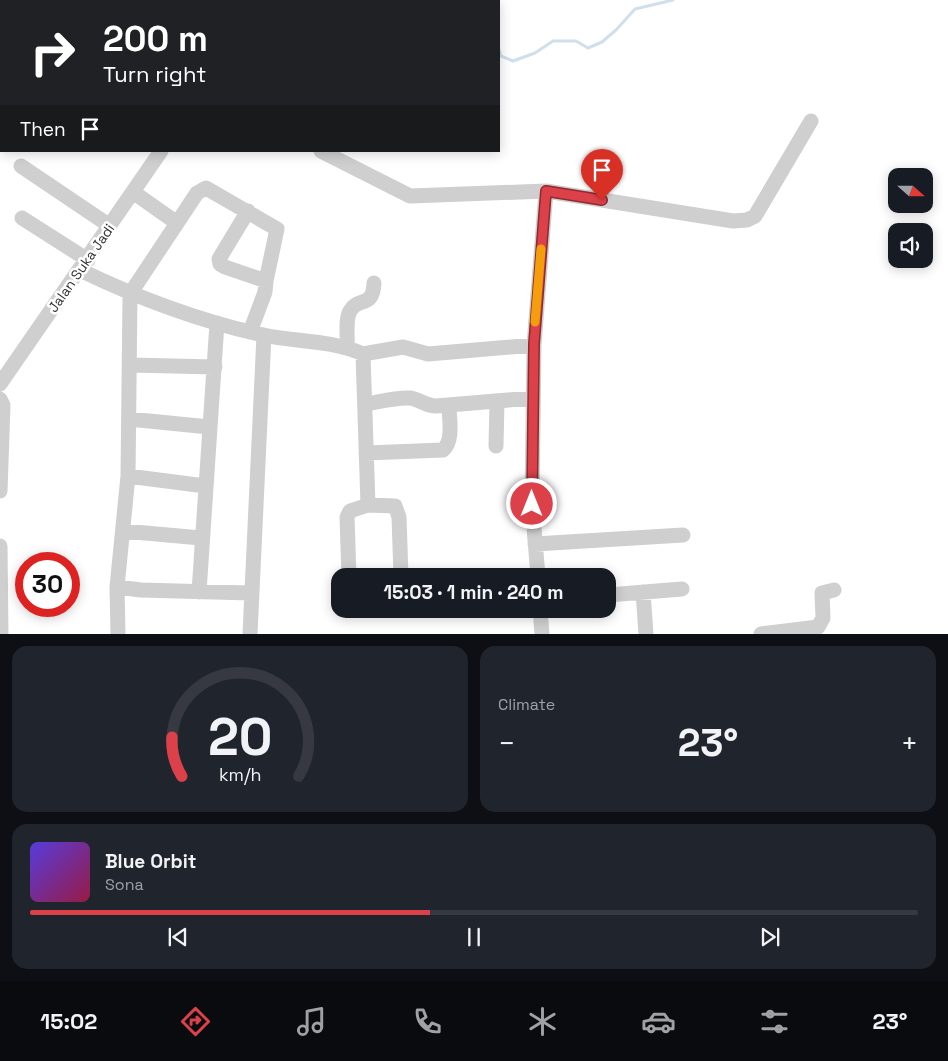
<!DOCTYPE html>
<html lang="en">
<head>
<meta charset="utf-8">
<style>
  :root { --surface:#171b24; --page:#20242c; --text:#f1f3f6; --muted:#9ea1a6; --line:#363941; --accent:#dc4048 }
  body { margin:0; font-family:"Space Grotesk",sans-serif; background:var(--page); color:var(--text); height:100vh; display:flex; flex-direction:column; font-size:19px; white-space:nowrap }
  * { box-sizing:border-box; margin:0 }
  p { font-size:16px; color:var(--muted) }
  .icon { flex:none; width:28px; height:28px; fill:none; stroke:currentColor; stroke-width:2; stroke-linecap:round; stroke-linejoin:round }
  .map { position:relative; height:634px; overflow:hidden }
  .details { display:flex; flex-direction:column; gap:12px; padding:12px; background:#0d0f14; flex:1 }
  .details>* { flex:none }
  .guide { position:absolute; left:0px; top:0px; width:500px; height:152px; box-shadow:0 2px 12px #0003; background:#202124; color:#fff; overflow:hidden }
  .needle { width:32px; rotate:111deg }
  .controls { position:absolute; left:888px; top:168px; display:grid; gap:10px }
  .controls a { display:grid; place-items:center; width:45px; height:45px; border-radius:10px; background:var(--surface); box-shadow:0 2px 12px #0003; font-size:25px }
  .speed { position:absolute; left:15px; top:552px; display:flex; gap:10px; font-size:25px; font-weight:700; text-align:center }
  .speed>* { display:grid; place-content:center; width:65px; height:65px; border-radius:50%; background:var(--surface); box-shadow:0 2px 12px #0003; line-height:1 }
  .speed .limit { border:8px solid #d22; background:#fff; color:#111 }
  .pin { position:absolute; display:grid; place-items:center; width:42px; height:42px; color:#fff; margin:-51px -21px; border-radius:50% 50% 50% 0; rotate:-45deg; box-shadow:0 0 5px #0007 }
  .pin .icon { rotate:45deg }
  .me { position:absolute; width:55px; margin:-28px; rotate:0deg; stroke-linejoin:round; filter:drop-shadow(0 0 4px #0008) }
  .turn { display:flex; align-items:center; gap:18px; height:105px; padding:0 20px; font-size:22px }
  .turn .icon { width:65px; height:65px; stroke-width:2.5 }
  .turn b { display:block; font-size:35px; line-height:42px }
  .then { display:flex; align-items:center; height:48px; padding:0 20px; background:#0003; gap:10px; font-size:19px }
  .big { font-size:38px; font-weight:600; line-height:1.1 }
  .details .widget { flex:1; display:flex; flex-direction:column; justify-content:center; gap:8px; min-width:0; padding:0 18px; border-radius:15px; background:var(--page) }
  .details .dial { align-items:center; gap:0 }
  .dial svg { height:130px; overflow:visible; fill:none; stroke:var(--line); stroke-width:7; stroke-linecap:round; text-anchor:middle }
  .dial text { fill:var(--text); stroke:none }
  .song { display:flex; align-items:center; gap:15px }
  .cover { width:60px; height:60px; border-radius:8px; background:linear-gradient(135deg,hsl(250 70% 55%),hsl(340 70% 35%)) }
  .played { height:5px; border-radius:2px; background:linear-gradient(90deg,var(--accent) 45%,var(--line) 45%) }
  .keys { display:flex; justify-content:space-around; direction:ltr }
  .heat { display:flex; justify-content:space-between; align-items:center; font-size:28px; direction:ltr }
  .details .tiles { flex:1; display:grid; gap:12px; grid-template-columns:1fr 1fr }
  .widget:last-child { grid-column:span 2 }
  .trip { position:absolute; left:331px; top:568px; width:285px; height:50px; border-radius:15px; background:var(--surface); box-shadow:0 2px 12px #0003; font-weight:600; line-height:50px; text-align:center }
  .tabs { display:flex; height:80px; justify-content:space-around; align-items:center; background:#090b0e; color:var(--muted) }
  .tabs .icon { width:35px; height:35px }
  .tabs .current { color:var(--accent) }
  .tabs b { font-size:22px; color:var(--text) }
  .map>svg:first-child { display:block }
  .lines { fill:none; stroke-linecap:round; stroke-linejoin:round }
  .stream { stroke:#cfe0ec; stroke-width:3 }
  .minor { stroke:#cfcfcf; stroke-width:15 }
  .route-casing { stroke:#8f2a2f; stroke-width:12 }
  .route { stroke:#dc4048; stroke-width:9 }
  .slow { stroke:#f59e0b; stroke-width:9 }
  .labels { text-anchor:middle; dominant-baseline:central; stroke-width:5; stroke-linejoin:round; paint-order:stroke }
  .street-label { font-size:14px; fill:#323232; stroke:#fff }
</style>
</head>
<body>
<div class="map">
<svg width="948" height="634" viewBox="0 0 948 634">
  <rect width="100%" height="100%" fill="#fff"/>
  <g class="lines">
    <path class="stream" d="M226,0L228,1
      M421,0L422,1
      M373,1V0
      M499,50L501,56L513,61L535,53L553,41H576L588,48L602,42L616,30L635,9L673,0"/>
    <path class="minor" d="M41,0L43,1
      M136,0L138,1
      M276,0L278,1
      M361,1V0
      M321,151L410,196L546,191L733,221L747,220L755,216L811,121
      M21,166L110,226
      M133,192L177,223
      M248,211L219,259L220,264L225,267L266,281L265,292L250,332
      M22,218L88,260
      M80,270C138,298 199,321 263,335C296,342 332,340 363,354L368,505L395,506L399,517L401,576
      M347,347C348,337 345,320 350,311C358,296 373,309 374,283
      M363,354L403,347L428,354L534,345
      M131,365L215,367
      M0,384L161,151
      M0,399L3,405L0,491
      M366,404C379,402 396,397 410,398C419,399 426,406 436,406L533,398
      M129,419L209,427
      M496,446L497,401
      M366,453L443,450C454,440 449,419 449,405
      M128,476L205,486
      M123,531L201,538
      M535,544L683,535
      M0,546L1,634
      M349,576L347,517L350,511L368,505
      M538,576L532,504L534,345L546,191
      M117,587L128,476L130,294L197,193L206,188L277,229L266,281
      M199,592L217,323
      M643,592L646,634
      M608,595L682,589
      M540,609L542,634
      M118,634L117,587L141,590L250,593
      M250,634L264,335
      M761,634L818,627L823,618L822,593L834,590"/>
  </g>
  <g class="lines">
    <g class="route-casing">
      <path id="route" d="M532,504L534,344L546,191L602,200"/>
    </g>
    <use href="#route" class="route"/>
    <path class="slow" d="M535,322L541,249"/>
  </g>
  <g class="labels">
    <g class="street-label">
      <text transform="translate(81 268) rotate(-55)">Jalan Suka Jadi</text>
    </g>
  </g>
</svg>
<div class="controls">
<a><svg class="needle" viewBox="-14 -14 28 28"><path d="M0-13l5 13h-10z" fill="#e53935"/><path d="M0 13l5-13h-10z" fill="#9ea1a6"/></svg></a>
<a><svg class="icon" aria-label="sound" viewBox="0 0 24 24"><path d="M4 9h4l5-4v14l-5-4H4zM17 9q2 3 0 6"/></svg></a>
</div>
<div class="speed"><div class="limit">30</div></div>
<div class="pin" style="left:602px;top:200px;background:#d93025"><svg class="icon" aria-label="arrive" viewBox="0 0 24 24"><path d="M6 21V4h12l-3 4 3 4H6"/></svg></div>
<svg class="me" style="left:532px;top:504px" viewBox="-20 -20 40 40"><circle r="17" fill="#dc4048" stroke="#fff" stroke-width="3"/><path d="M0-11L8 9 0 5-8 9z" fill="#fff"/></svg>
<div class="trip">15:03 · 1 min · 240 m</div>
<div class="guide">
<div class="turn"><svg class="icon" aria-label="right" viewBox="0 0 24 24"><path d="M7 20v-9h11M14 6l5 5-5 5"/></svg><div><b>200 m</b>Turn right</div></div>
<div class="then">Then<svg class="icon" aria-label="arrive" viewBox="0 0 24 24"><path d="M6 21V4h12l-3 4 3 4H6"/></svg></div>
</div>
</div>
<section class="details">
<div class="tiles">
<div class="widget dial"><svg viewBox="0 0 100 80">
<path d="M14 69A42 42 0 1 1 86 69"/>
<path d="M14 69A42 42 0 0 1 8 45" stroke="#dc4048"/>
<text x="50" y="56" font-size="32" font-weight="700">20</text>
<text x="50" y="72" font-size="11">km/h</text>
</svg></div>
<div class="widget"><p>Climate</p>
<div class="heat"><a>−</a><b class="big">23°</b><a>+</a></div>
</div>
<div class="widget">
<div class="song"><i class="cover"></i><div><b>Blue Orbit</b><p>Sona</p></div></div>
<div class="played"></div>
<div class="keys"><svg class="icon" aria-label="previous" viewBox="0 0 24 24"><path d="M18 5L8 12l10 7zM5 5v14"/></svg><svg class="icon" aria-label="pause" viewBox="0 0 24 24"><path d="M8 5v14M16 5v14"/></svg><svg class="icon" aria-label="next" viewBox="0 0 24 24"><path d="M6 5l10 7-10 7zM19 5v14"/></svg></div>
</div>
</div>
</section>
<nav class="tabs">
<b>15:02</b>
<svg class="icon current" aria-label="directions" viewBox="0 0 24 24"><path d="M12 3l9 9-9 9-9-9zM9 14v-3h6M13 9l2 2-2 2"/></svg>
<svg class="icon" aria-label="music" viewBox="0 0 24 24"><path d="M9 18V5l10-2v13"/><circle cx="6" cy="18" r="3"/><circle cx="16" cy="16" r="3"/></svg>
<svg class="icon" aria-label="phone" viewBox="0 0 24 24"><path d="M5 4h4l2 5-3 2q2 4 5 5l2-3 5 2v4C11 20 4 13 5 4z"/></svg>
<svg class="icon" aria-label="climate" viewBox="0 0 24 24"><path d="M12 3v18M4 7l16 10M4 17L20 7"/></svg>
<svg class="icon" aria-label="car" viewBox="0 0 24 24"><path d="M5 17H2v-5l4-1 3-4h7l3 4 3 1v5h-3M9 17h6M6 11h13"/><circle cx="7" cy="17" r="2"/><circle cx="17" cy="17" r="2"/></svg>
<svg class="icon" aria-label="filters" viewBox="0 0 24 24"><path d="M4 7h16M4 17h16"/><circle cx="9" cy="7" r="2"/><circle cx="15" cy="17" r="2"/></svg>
<b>23°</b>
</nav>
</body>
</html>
